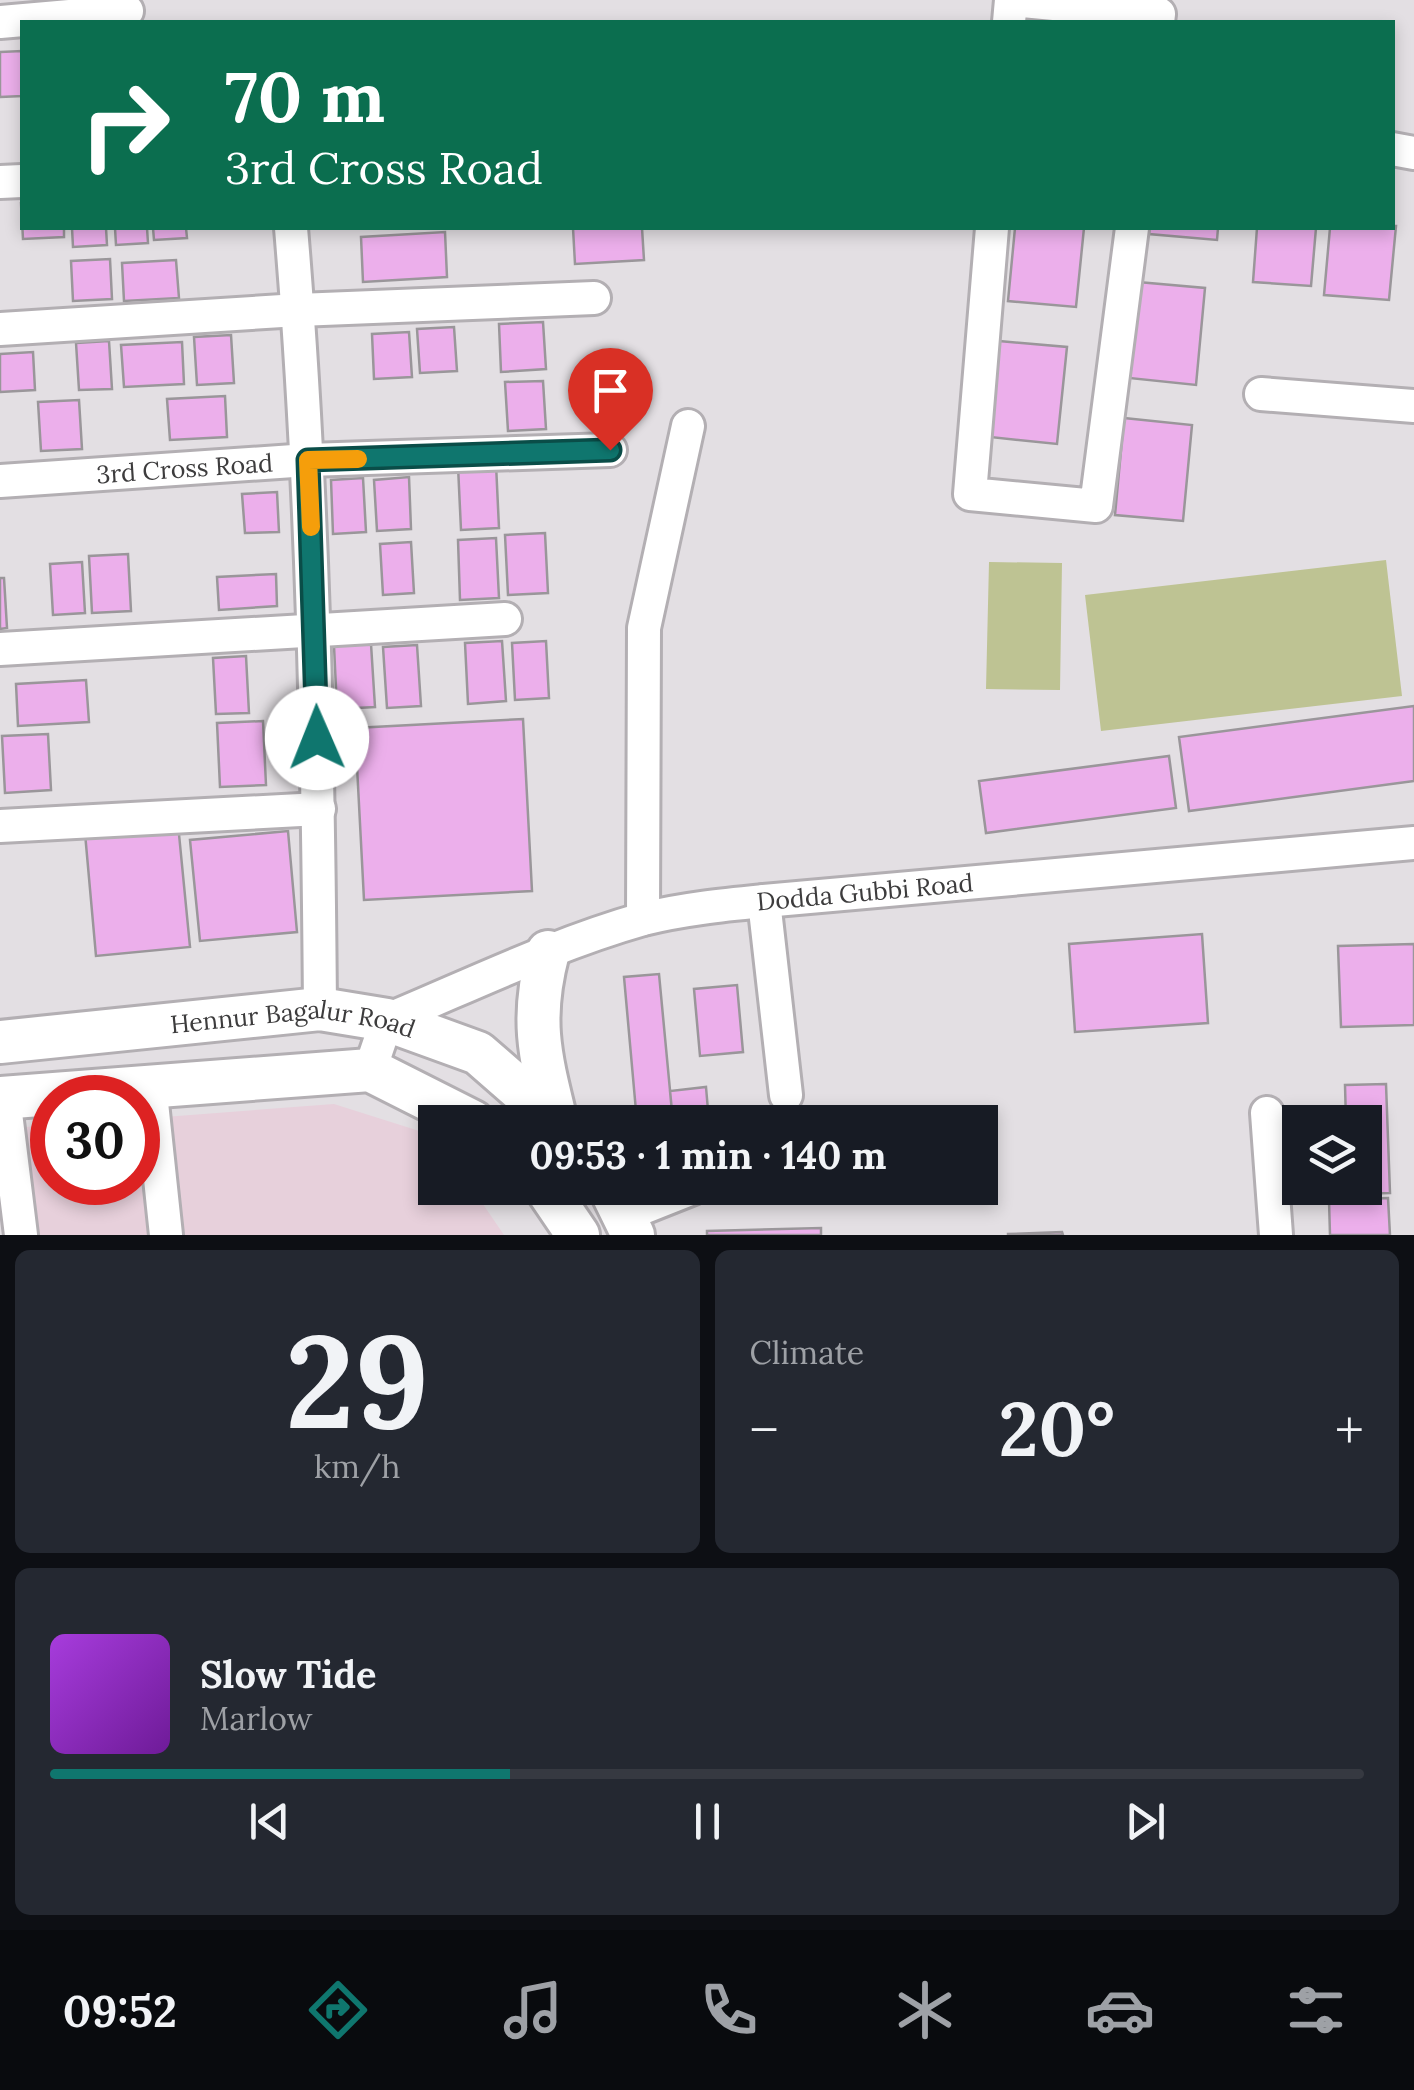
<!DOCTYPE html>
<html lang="en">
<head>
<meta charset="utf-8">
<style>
  :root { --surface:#171b24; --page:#242831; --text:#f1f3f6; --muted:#9ea1a6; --line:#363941; --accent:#0f766e }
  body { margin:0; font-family:Lora,serif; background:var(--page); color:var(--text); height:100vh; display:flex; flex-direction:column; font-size:38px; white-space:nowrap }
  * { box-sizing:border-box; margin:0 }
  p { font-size:32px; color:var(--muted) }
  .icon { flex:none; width:55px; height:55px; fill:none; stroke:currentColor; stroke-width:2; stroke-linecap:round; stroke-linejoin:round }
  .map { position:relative; height:1235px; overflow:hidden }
  .drawer { display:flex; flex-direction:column; gap:15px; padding:15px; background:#0d0f14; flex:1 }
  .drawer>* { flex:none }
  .guide { position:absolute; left:20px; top:20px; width:1375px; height:210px; border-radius:0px; box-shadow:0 5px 15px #0003; background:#0b6e4f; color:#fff; overflow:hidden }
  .fabs { position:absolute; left:1282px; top:1105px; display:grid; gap:20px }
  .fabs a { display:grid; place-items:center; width:100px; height:100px; border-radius:0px; background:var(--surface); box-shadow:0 5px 15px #0003; font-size:50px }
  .speed { position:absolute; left:30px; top:1075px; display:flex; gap:20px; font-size:50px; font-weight:700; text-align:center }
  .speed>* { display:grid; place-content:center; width:130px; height:130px; border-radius:50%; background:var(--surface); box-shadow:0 5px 15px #0003; line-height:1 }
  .speed .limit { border:15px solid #d22; background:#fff; color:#111 }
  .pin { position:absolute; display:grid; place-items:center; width:85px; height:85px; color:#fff; margin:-102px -42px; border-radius:50% 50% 50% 0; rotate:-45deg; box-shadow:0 0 10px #0007 }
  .pin .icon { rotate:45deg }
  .me { position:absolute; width:110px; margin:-55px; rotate:359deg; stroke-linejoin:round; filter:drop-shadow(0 0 8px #0008) }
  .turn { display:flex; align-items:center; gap:35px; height:210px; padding:0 40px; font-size:45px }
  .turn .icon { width:130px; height:130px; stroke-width:2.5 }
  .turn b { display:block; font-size:70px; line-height:85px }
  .big { font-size:75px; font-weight:700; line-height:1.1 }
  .drawer .widget { flex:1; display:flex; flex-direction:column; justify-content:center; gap:15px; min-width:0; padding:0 35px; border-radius:15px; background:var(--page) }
  .drawer .dial { align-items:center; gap:0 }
  .dial b { font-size:130px; line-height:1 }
  .song { display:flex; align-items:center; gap:30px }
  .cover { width:120px; height:120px; border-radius:15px; background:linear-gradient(135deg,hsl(280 70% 55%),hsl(280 70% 35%)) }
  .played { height:10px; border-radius:5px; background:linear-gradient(90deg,var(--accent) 35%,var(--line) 35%) }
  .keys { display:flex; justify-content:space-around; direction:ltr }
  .heat { display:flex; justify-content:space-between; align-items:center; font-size:55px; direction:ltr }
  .drawer .tiles { flex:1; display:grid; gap:15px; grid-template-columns:1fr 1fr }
  .widget:last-child { grid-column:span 2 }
  .trip { position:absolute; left:418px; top:1105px; width:580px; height:100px; border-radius:0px; background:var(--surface); box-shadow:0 5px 15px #0003; font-weight:700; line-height:100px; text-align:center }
  .dock { display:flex; height:160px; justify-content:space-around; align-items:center; background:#090b0e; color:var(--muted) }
  .dock .icon { width:70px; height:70px }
  .dock .on { color:var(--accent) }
  .dock b { font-size:45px; color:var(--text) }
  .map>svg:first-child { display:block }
  .commercial { fill:#e7d0db }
  .green { fill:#bec393 }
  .building { fill:#ecafeb; stroke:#9a969a; stroke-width:2.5 }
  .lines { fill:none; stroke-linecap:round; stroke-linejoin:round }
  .minor-casing { stroke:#b3afb3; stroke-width:38 }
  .major-casing { stroke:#b3afb3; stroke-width:48 }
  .minor { stroke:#fff; stroke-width:32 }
  .major { stroke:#fff; stroke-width:42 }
  .route-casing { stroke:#0a4d48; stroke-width:25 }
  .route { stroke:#0f766e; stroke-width:18 }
  .slow { stroke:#f59e0b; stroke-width:18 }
  .labels { text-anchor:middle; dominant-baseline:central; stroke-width:10; stroke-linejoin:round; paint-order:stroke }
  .street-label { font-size:25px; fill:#3d3c3d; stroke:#fff }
</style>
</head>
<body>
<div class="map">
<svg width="1414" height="1235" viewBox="0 0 1414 1235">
  <rect width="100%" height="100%" fill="#e3dfe3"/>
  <path class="commercial" d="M334,1104L435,1136V1188H472L504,1235H4L0,1198V1129L52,1125V1182H138V1119Z"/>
  <path class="green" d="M1386,560L1402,696L1101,731L1085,595Z
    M989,562L1062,563L1060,690L986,689Z"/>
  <path class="building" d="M22,51V96L0,97V52Z
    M21,202L22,228H64V237L23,239Z
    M1392,226H1396L1389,300L1324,295L1330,228Z
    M72,228H106L107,245L73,247Z
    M115,228H147L148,243L116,245Z
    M153,228H186L187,238L154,240Z
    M573,228H642L644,260L575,264Z
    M1015,228H1084L1076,307L1008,301Z
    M1150,228H1218L1217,240L1149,234Z
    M1257,228H1316L1311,286L1253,282Z
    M445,232L447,277L363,282L361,237Z
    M110,259L112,299L73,301L71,261Z
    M176,260L179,298L124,301L122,263Z
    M1138,282L1205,288L1196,385L1129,378Z
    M543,322L546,369L501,372L499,324Z
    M454,327L457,371L420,373L417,329Z
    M409,332L412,377L374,379L372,334Z
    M231,335L234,383L197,385L194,337Z
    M109,341L112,389L79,390L76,343Z
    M999,341L1067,347L1057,444L990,437Z
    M182,342L184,384L124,387L121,345Z
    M33,352L35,390L0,392V354Z
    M543,381L546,429L508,431L505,382Z
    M225,396L227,437L170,440L167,399Z
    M79,400L82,449L41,451L38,402Z
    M1124,418L1192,425L1183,521L1115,515Z
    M496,464L499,528L461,530L458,466Z
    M409,477L411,529L377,531L374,480Z
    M363,478L366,532L333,534L331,480Z
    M277,492L279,532L245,533L242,494Z
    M545,533L548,593L508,595L505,535Z
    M496,538L499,598L460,600L458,540Z
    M411,542L414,593L383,595L380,544Z
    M128,554L131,611L92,613L89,556Z
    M82,562L85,613L53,615L50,564Z
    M276,574L277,606L219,610L217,577Z
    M0,578H4L7,628L0,629Z
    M502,641L506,701L468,704L465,643Z
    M546,641L549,698L515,700L512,643Z
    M371,644L375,707L337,709L334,646Z
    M417,645L421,706L387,708L383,647Z
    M246,656L249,713L216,714L213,658Z
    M86,680L89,722L18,726L16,684Z
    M1414,706V781L1189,811L1179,737Z
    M523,719L532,891L364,900L355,728Z
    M263,721L266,785L220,787L217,723Z
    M48,734L51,790L5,793L2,736Z
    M1169,756L1176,808L986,833L979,781Z
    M178,824L190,947L96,956L85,833Z
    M288,831L297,932L200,941L190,840Z
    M1202,934L1208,1023L1075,1032L1069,944Z
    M1414,944V1025L1341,1027L1338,946Z
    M659,974L673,1122H637L624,977Z
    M737,985L743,1052L700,1056L694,989Z
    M1386,1084L1390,1193L1348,1194V1188H1365V1122H1346L1345,1085Z
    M706,1087L709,1122H673L670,1091Z
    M1388,1198L1390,1235H1330L1329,1200Z
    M821,1228V1235H707V1231Z
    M1062,1232L1063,1235H1008V1234Z"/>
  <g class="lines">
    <g class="minor-casing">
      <g id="minor">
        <path d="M0,22L127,11"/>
        <path d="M1009,22L1011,0L1159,14L1158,22"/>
        <path d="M1392,149L1414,153"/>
        <path d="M0,182L22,181"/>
        <path d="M291,228C313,488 318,748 320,1009"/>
        <path d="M992,228L970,494L1096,506L1132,228"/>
        <path d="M0,329L298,310L594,298"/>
        <path d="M1261,394L1414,406"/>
        <path id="s1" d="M0,481L308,460L610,450"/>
        <path d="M0,649L505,619"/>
        <path d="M0,826L319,809"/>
        <path d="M764,901L786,1095"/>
        <path d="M643,919L644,628L688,426"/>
        <path id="s2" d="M370,1070L387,1020C471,985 555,944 643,919C683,909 724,905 764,901L1414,843"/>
        <path d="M150,1084L166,1235"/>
        <path d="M4,1097L21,1235"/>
        <path d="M1267,1113L1276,1235"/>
        <path d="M625,1215L693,1188"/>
      </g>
    </g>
    <g class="major-casing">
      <g id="major">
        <path d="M548,952C530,1020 540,1056 556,1121"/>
        <path id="s3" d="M0,1042L320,1009L387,1020L478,1053L557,1122"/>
        <path d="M0,1098L370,1070L473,1122"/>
        <path d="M546,1188L578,1235"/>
        <path d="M610,1188L633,1235"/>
      </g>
    </g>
    <use href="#minor" class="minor"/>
    <use href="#major" class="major"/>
  </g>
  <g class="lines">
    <g class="route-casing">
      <path id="route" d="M317,738L308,460L610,450"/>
    </g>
    <use href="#route" class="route"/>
    <path class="slow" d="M311,527L308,460L358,459"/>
  </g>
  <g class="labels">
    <g class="street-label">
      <text stroke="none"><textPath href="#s1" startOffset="185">3rd Cross Road</textPath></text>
      <text stroke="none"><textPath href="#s2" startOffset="552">Dodda Gubbi Road</textPath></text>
      <text stroke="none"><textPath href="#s3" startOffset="295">Hennur Bagalur Road</textPath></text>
    </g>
  </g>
</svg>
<div class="fabs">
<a><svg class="icon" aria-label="layers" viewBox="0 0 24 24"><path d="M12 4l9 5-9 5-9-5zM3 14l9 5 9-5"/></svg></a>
</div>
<div class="speed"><div class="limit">30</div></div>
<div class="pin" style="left:610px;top:450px;background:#d93025"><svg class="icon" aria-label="arrive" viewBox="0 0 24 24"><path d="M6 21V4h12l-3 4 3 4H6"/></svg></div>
<svg class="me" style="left:317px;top:738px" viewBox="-20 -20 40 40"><circle r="19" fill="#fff"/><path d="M0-13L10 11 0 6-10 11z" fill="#0f766e"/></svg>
<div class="trip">09:53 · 1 min · 140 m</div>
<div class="guide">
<div class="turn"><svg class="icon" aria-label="right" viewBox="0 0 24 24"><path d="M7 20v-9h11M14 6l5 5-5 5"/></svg><div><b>70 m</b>3rd Cross Road</div></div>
</div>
</div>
<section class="drawer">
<div class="tiles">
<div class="widget dial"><b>29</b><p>km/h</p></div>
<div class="widget"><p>Climate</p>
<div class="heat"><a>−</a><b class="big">20°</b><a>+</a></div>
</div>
<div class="widget">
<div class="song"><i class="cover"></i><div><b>Slow Tide</b><p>Marlow</p></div></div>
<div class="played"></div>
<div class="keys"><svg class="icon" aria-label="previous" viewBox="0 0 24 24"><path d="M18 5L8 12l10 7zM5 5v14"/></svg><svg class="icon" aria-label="pause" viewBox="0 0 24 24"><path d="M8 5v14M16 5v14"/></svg><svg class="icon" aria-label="next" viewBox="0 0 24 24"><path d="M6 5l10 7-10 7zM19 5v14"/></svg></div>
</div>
</div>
</section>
<nav class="dock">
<b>09:52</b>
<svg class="icon on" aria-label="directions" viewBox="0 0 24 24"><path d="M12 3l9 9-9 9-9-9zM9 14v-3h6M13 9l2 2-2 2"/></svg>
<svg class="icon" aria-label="music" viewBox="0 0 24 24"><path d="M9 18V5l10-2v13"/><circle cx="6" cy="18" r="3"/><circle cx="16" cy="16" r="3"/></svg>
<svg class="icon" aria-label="phone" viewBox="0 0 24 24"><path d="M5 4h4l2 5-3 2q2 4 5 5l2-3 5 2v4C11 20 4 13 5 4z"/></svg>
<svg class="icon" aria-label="climate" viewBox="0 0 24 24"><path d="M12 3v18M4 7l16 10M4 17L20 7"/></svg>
<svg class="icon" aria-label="car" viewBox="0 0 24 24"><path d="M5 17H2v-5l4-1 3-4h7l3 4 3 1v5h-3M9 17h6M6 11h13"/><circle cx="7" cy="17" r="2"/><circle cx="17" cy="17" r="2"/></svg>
<svg class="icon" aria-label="filters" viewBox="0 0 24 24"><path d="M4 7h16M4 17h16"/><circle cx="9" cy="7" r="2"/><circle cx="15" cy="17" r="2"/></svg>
</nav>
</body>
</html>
